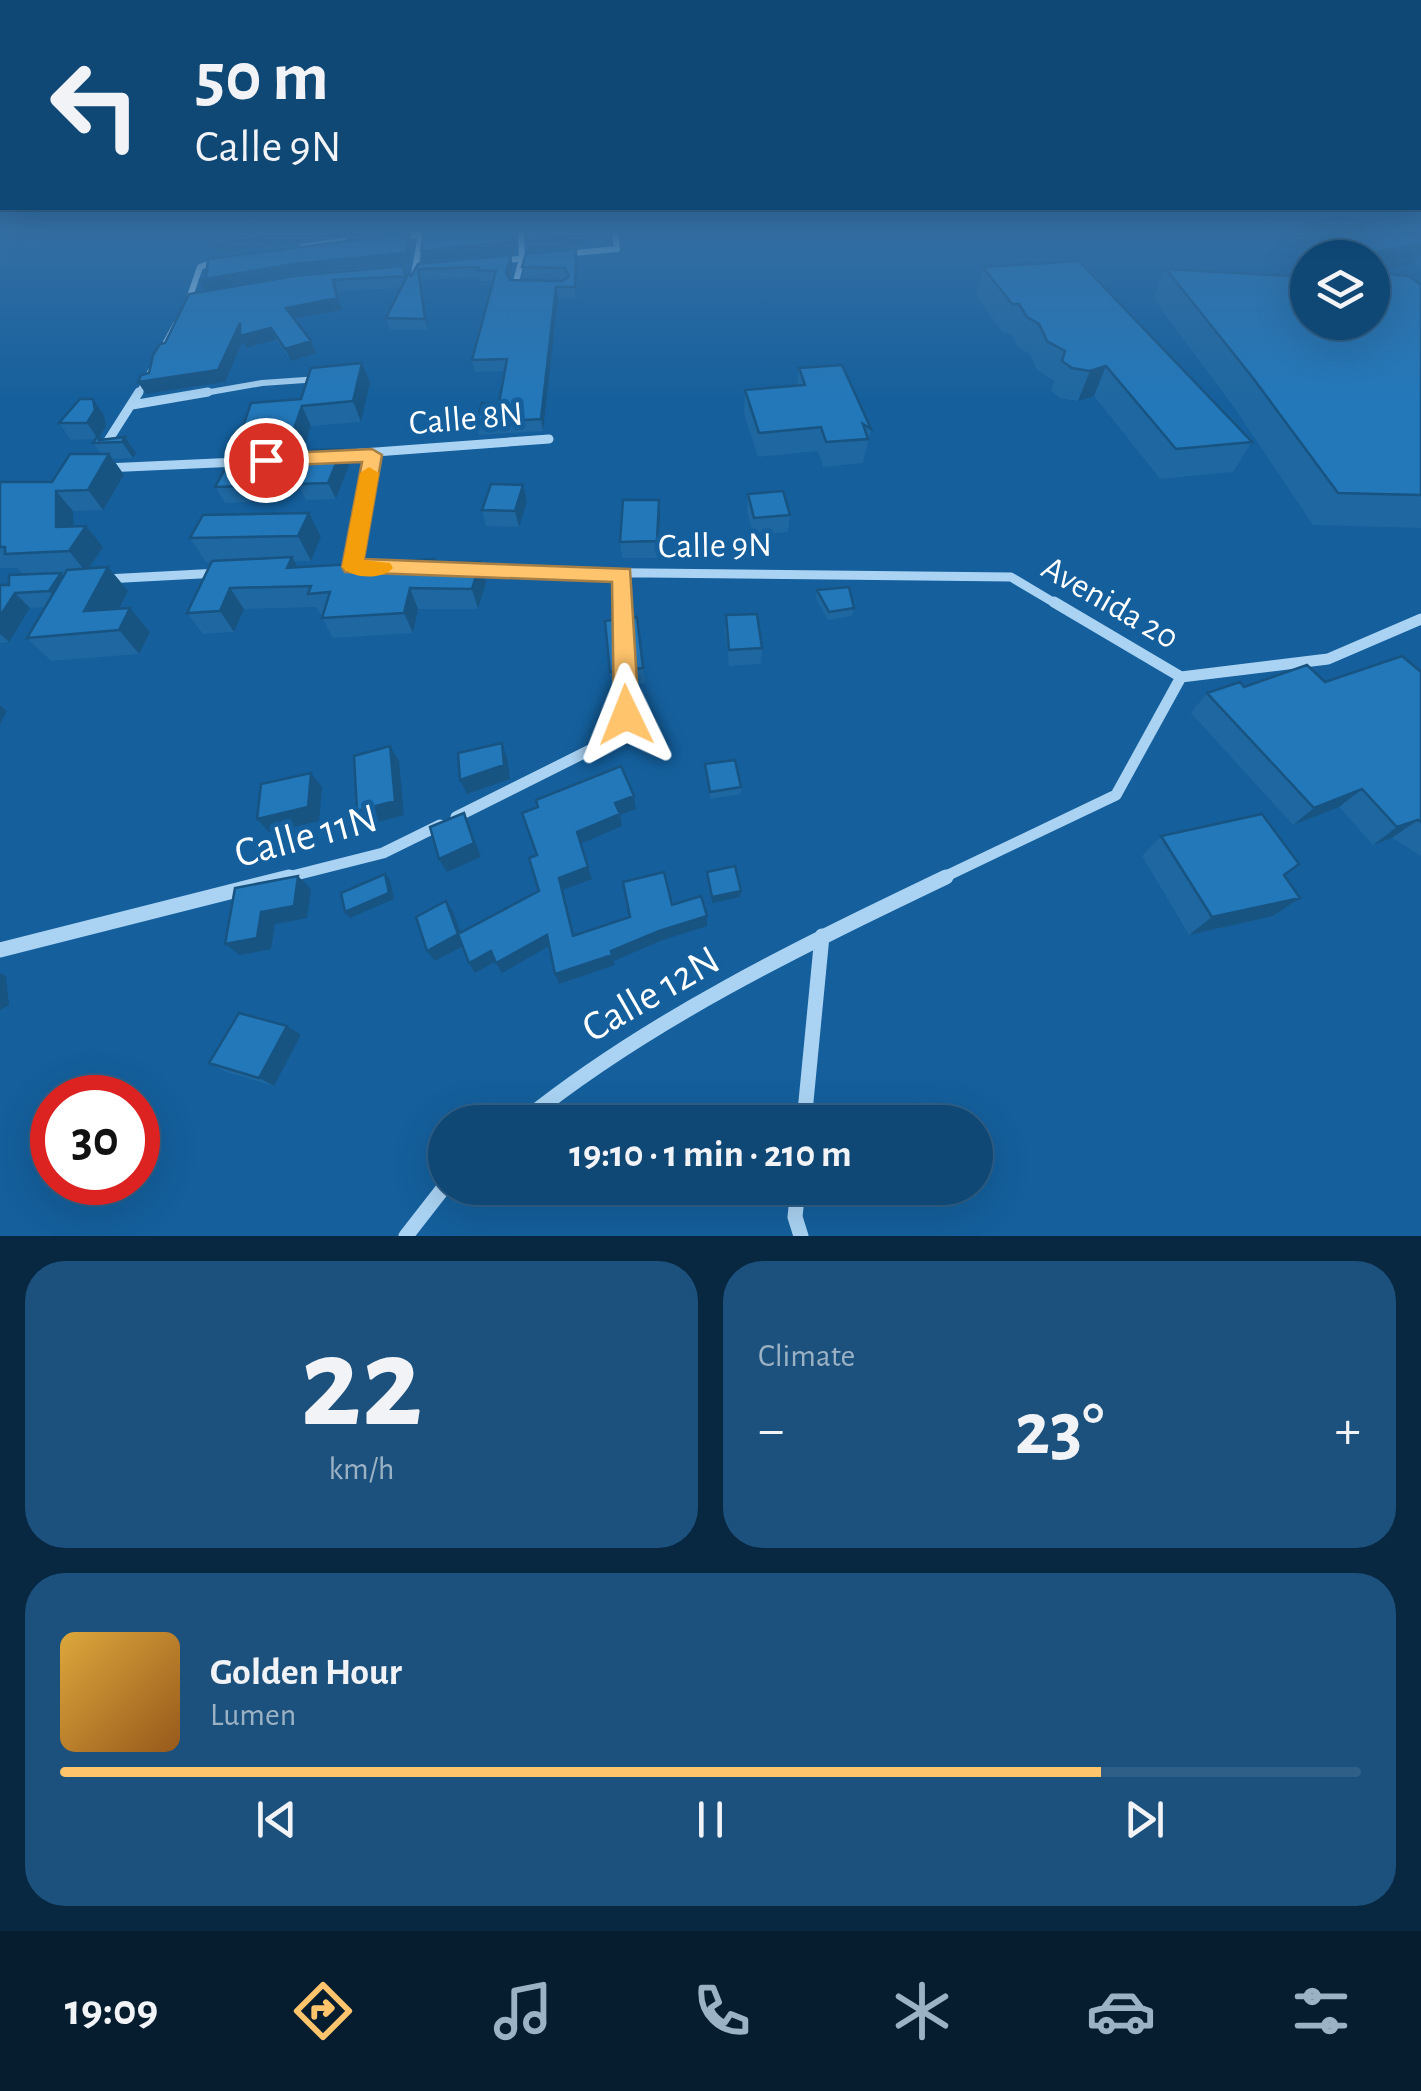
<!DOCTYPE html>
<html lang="en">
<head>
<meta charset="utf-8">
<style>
  :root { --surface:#0f4775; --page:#1d517d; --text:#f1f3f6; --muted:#9bb2c5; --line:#2f5f87; --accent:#ffc46c }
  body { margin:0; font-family:"Alegreya Sans",sans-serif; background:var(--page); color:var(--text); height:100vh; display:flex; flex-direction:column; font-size:38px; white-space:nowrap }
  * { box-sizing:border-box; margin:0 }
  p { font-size:32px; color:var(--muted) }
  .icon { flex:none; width:55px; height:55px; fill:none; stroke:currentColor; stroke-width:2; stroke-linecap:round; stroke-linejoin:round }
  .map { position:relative; height:1236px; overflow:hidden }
  .panel { display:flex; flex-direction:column; gap:25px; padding:25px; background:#082740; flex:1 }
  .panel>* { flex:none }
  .hud { position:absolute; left:0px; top:0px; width:1422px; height:210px; box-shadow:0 10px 40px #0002,0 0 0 2px var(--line); background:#0f4775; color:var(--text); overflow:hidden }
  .tools { position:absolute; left:1290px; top:240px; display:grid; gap:20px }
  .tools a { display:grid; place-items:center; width:100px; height:100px; border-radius:50%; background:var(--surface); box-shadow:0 10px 40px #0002,0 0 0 2px var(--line); font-size:50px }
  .speed { position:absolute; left:30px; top:1075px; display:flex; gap:20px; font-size:50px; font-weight:700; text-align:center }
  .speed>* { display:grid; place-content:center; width:130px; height:130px; border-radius:50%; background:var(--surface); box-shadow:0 10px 40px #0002,0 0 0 2px var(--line); line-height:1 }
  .speed .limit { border:15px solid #d22; background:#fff; color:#111 }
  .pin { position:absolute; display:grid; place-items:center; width:85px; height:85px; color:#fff; margin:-42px; border:5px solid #fff; border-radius:50%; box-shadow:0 2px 10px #0007 }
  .me { position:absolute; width:110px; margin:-55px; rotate:358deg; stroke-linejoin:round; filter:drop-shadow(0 0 8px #0008) }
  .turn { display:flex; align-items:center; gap:35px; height:210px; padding:0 30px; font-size:45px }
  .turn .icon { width:130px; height:130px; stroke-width:2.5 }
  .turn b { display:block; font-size:70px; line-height:85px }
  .big { font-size:75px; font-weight:700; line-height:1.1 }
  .panel .tile { flex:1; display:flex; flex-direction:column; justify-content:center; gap:15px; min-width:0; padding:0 35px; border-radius:40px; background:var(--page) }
  .panel .dial { align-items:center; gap:0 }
  .dial b { font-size:130px; line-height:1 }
  .song { display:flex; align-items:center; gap:30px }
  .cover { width:120px; height:120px; border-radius:15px; background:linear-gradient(135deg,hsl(40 70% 55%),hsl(30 70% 35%)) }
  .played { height:10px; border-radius:5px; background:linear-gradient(90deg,var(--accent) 80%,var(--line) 80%) }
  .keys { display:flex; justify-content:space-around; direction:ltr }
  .heat { display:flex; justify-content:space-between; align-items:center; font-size:55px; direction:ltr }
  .panel .tiles { flex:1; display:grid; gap:25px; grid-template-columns:1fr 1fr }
  .tile:last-child { grid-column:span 2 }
  .trip { position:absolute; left:428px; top:1105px; width:565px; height:100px; border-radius:50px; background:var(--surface); box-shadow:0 10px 40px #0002,0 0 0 2px var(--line); font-weight:700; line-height:100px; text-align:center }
  .tab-bar { display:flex; height:160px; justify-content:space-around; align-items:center; background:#061c2f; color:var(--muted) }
  .tab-bar .icon { width:70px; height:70px }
  .tab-bar .selected { color:var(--accent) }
  .tab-bar b { font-size:45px; color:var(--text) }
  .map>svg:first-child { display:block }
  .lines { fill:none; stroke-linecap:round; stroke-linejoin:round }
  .minor-far3 { stroke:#aad3f3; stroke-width:6 }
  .minor-far2 { stroke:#aad3f3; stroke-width:9 }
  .minor-far1 { stroke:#aad3f3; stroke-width:11 }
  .minor { stroke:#aad3f3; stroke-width:15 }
  .wall { fill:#1e67a0 }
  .shaded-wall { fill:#185482 }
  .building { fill:#2378ba; stroke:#185482; stroke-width:2.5 }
  .route { fill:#ffc46c; stroke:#a67f46; stroke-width:2.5 }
  .slow { fill:#f59e0b }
  .labels { text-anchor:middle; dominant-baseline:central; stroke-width:10; stroke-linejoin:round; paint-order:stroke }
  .street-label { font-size:35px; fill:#fff; stroke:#145f9c }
  .near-street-label { font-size:42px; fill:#fff; stroke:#145f9c }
</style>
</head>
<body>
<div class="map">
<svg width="1421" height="1236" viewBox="0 0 1421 1236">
  <rect width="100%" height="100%" fill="#145f9c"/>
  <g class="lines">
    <path class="minor-far3" d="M401,236L456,232
      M302,247L344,241
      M563,254L617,249L615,232
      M498,261L536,257
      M413,280L421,235
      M520,286L515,285L522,259L521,232
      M187,305L200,267L221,259
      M138,395L176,324
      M193,395L262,383L319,379"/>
    <path class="minor-far2" d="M132,405L208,392
      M104,447L139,392
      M255,461L549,439
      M105,468L238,462
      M352,567L372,455
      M471,571L1011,577L1058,605
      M623,574L624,605
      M106,579L219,573"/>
    <path class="minor-far1" d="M1054,602L1181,677
      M456,817L612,739L626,715L624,602
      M280,879L383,853L440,825
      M940,879L1116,795L1181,677L1328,659L1421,619"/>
    <path class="minor" d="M0,950L289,877
      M522,1122C648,1020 800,947 946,877
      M804,1122L822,936
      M798,1188L795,1217L801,1236
      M406,1236L445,1186"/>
  </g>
  <path class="wall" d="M1315,232H1406L1421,240V252L1413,264L1372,258H1325L1307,247Z
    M576,249L578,260L576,298L558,299L543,431L479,435L476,423L499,403L504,371L475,372L472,360L493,282L480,281L479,278L421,280L428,330H390L386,318L401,288L337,292L342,310L294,319L311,341L316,353L291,361L276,340L246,348L243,341L225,382L146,394L138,382L149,373L165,343L294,276L406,275L411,276L418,264L513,266L510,280L563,281L565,280L524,278L522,267Z
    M983,267L1252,442L1233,472L1160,479L1094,396L1078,401L1060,398L1051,391L1054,381L1037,370L1030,354L1018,347L1010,333H1003L976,296Z
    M1166,269L1421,285V528L1313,525L1235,409L1153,298Z
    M362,363L370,383L361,422L311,426L304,450L263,452L271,468L253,502L225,503L215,487L252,452L241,432Z
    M799,368L871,429L863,463L823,467L818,451L758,457L744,414L745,390L797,386Z
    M93,399L104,415L106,426L100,436L102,439L125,437L136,453L133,458L113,459L124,475L103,510L73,511V527L103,547L88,569L108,567L128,591L119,608H130L150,632L139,654L51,661L27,638L45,607L30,608L9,642L0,643V585H9L24,575L17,568H0V482H52L101,454L93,443L95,439L71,440L59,423Z
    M342,449L349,465L336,499L306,500L298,484Z
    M748,494L790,515L788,532L753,535L747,510Z
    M527,502L519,527L486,526L482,510Z
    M309,513L321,537L311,561H294L298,567L435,562L486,583L478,609H418L413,633L333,638L322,618L323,614H320L316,607L244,609L234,632L203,634L187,613L212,562H206L190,538Z
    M660,516L658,558H622L620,542Z
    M817,590L854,608L852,616L828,620L816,598Z
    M726,615L762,648L761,664L729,666L725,631Z
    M637,617L645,683L635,685L633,669Z
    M615,636L616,687L612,688L610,672Z
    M1421,672V856L1392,838L1373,845L1339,807L1293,825L1191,713L1207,693L1244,687L1325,682Z
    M705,764L741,787V794L710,799Z
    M1161,836L1284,875L1300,898L1273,916L1189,935L1142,856Z
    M287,1026L301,1035L274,1086L226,1072L209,1063Z"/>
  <path class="shaded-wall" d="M293,232H363L219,254L214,244Z
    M514,232L515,252L423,262L421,251Z
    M410,233L413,242L409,263L297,274L204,290L199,280Z
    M582,235L584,245L529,251L527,241Z
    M1421,244V252L1413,264L1372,271V258H1365L1368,253Z
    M576,249L578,260L576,298L575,287Z
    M511,255L513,266L508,284L506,273Z
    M418,269L421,280L428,330L425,319Z
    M333,280L342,310L291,319L286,308Z
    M556,287L558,299L543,431L541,419Z
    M240,323L271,328L276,340L246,348L243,341L225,382L146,394L138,382Z
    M311,341L316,353L291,361L285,349Z
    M362,363L370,383L361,422L353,401Z
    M1106,366L1094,396L1078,401L1090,371Z
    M93,399L104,415L106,426L100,436L104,442L98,439L87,423Z
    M302,406L311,426L304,450L294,429Z
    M125,437L136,453L133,458L122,442Z
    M342,449L349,465L336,499L328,483Z
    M262,451L271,468L253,502L244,486Z
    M109,454L124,475L103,510L88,490Z
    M523,485L527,502L519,527L515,511Z
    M56,491L73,511L74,545L86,526L103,547L86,572L69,551L56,527Z
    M659,500L660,516L658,558L657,541Z
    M309,513L321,537L311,561L298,536Z
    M292,557L303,577L299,588L287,568Z
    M480,562L486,583L478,609L472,589Z
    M108,567L128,591L108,631L84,611Z
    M61,573L75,589L63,606L49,591Z
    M230,588L244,609L234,632L220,611Z
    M410,588L418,609L413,633L404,613Z
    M15,593L30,608L9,642L0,634V616Z
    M130,608L150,632L139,654L119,630Z
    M613,620L615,636L616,687L614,671Z
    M0,705L7,711L0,724Z
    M502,743L507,758L510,779L467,794L460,780Z
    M390,746L399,761L404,815L367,825L357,811Z
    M311,773L322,787L319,821L270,833L257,819Z
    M1362,789L1339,807L1293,825L1314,808Z
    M634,796L636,809L620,815L622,826L580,844L577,832L615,803Z
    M464,813L470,827L481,857L447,872L439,859Z
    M1418,820L1392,838L1373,845L1397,827Z
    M588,867L592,879L563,890L577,947L559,878Z
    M385,874L390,880L394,899L350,918L345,912Z
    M298,876L311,889L307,918L275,924L271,949L240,955L225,944Z
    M741,891L740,897L712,903V897Z
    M1300,898L1273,916L1189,935L1212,917Z
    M446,901L453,912L465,944L458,934Z
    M707,916V926L660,941L614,961L611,951L659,931Z
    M458,934L465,945L435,961L427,951Z
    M547,935L551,945L502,973L496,963Z
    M491,951L497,961L475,973L469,963Z
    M612,955L615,965L559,984L555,974Z
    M0,973L6,976L9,1005L0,1010Z
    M287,1026L301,1035L274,1086L259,1078Z"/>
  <path class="building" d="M267,232H293L214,244V239Z
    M424,232H513V242L421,251Z
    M526,232H582V235L527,241Z
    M1329,232H1406L1421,240V244L1368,253Z
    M410,233L406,253L293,264L199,280L206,278L208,259Z
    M576,249L575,287H556L541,419L476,423L482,403H499L507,359L472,360L496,271L477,270L479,267L418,269L425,319L386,318L407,276L333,280L337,298L286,308L311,341L285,349L271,328L240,336V323L218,370L138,382L141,375L149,373L153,355L160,344L165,343L189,294L294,276L403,266L405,274L411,276L418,264L511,255L506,273L510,280L563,281L569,276L565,268L522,267L526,254Z
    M1079,261L1252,442L1176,449L1106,366L1090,371L1072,368L1062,361L1065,351L1047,341L1039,324L1027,317L1019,304H1012L983,267Z
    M1166,269L1308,277V322H1372V272L1409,276L1421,285V495L1338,493L1253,378Z
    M362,363L353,401L302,406L294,429L241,432L251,403L301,399L311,368Z
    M842,365L871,429L863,424L868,439L826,442L821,427L759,433L745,390L805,385L799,368Z
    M80,399H93L95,410L87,423H59Z
    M99,434V440L125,437L122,442L93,443Z
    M342,449L328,483L298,484L313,450Z
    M262,451L244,486L215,487L234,453Z
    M70,454H109L88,490L56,491V527L86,526L69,551L5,554V547H0V482H52Z
    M491,484L523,485L515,511L482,510Z
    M783,491L790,515L754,518L748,494Z
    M623,500H659L657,541L620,542Z
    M309,513L298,536L190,538L203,515Z
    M292,557L287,568L434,559V562H480L472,589L410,588L404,613L322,618L330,592L308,594L311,586L230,588L220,611L187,613L212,561Z
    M108,567L84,611L130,608L119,630L27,638L67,570Z
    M61,573L49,591L15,593L0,616V585H9V575Z
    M849,587L854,608L829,612L817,590Z
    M757,614L762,648L729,650L726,615Z
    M637,617L643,668L633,669L632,618Z
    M613,620L614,671L610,672L605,621Z
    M1402,656L1421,672V822L1418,820L1397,827L1362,789L1314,808L1207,693L1240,682L1244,687L1307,665L1325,682Z
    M502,743L504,765L460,780L458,753Z
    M390,746L395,801L357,811L354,756Z
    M735,760L741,787L710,792L705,764Z
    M621,766L634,796L615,803L620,814L577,832L588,867L559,878L573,936L630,917L623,882L664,872L672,905L701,896L707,916L659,931L611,951L612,955L555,974L547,935L496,963L491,951L469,963L458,934L427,951L416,917L446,901L458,934L539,891L529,858L537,855L522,813L538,807L536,800Z
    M311,773L308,807L257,819L261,784Z
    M464,813L474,843L439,859L430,827Z
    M1262,814L1299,864L1284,875L1300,898L1212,917L1161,836Z
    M735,866L741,891L712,897L707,872Z
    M385,874L389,893L345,912L341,893Z
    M298,876L294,906L261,912L257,938L225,944L235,888Z
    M239,1013L287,1026L259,1078L209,1063Z"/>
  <linearGradient id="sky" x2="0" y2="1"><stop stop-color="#0b3456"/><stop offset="0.57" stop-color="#346fa4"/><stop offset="1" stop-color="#346fa4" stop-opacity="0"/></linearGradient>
  <rect width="1421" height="405" fill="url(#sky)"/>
  <path class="route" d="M372,449L382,455L364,559L630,569L639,715L635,722L626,725L617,722L614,715L612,582L345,572L342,567L362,462L266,466L257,460L266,454Z"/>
  <path class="slow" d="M369,467L379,473L364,560L390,563L393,568C383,580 352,579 342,567L360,473Z"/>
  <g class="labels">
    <g class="street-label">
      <text transform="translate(466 419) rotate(-5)">Calle 8N</text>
      <text transform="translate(715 546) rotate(-1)">Calle 9N</text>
      <text transform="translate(1110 603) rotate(30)">Avenida 20</text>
    </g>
    <g class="near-street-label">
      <text transform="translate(306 836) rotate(-15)">Calle 11N</text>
      <text transform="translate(651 994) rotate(-30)">Calle 12N</text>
    </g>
  </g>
</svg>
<div class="tools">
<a><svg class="icon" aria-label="layers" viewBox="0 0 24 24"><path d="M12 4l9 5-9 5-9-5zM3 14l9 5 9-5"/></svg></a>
</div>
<div class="speed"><div class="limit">30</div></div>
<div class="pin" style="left:266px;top:460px;background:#d93025"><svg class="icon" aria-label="arrive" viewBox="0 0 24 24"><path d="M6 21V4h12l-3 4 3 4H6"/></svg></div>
<svg class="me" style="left:626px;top:715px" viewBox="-20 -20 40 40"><path d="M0-17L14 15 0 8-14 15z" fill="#ffc46c" stroke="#fff" stroke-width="4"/></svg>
<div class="trip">19:10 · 1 min · 210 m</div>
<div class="hud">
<div class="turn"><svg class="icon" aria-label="left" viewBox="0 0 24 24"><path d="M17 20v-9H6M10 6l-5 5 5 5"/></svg><div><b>50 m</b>Calle 9N</div></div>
</div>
</div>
<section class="panel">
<div class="tiles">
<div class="tile dial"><b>22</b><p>km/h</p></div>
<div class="tile"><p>Climate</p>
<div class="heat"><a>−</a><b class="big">23°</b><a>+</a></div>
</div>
<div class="tile">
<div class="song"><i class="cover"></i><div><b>Golden Hour</b><p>Lumen</p></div></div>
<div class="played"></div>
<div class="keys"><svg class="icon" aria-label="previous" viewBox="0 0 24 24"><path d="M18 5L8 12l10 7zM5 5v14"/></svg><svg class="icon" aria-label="pause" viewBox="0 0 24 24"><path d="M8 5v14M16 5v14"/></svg><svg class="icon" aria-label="next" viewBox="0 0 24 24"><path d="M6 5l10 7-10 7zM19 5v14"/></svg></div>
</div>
</div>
</section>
<nav class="tab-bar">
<b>19:09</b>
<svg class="icon selected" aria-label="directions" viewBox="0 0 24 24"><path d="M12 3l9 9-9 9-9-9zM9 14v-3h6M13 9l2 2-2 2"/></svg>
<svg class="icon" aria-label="music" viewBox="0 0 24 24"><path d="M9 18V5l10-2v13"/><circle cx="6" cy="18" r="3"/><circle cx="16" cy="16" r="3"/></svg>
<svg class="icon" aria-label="phone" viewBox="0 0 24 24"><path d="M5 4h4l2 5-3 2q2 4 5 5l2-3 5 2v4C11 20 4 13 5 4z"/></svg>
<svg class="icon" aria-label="climate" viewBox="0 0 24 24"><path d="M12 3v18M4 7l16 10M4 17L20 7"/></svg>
<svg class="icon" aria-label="car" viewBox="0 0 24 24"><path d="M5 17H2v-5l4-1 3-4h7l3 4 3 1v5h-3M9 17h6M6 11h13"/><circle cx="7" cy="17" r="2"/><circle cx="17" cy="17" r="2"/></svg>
<svg class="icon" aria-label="filters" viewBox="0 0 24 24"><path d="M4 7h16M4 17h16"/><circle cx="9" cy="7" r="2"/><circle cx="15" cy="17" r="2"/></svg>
</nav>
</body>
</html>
